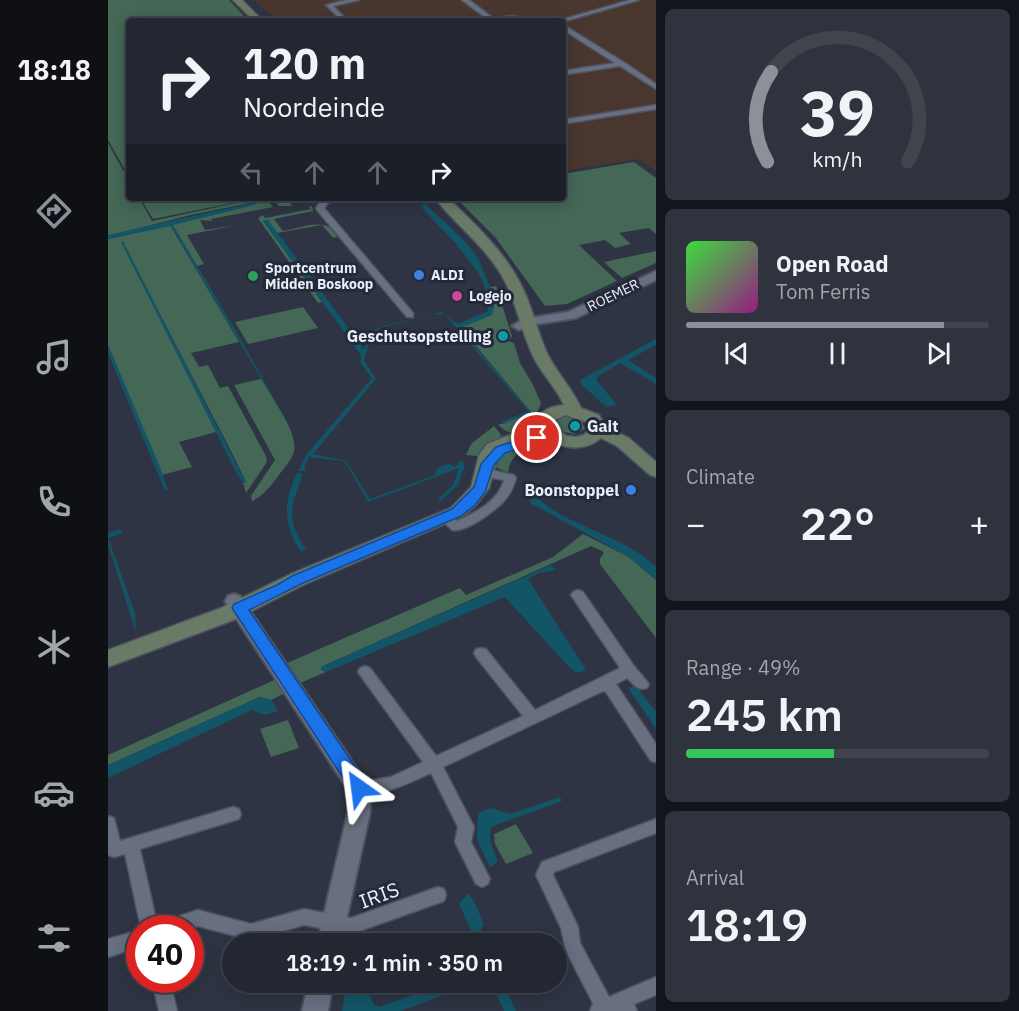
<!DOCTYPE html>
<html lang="en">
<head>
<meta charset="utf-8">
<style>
  :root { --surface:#222732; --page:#2e333e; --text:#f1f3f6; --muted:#a2a5ac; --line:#3f444d; --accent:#8c9099 }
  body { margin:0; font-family:"IBM Plex Sans",sans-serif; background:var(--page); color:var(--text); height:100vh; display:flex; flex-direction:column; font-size:22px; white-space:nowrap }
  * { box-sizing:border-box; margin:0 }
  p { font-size:20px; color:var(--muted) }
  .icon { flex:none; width:33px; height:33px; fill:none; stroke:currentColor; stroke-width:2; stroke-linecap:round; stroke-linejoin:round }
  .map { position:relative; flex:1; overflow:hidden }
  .side { display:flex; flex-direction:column; gap:9px; padding:9px; background:#13151c; width:363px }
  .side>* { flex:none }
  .banner { position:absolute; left:18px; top:18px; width:440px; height:183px; border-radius:6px; box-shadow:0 3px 15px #0003,0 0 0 2px var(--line); background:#222732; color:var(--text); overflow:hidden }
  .speed { position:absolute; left:18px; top:915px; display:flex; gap:12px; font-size:30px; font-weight:700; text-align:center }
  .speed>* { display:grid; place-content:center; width:78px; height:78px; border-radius:50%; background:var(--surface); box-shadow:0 3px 15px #0003,0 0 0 2px var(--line); line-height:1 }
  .speed .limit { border:9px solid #d22; background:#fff; color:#111 }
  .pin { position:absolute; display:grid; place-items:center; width:51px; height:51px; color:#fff; margin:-26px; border:3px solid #fff; border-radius:50%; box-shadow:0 2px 6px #0007 }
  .me { position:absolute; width:66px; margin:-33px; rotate:329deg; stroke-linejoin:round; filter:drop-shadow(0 0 4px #0008) }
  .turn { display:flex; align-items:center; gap:21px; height:126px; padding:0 18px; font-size:27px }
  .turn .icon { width:78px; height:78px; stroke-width:2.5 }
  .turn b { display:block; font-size:42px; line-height:51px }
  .lanes { display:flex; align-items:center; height:57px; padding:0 18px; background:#0003; justify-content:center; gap:30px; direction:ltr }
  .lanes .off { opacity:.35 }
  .big { font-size:45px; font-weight:600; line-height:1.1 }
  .side .card { flex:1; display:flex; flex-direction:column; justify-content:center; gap:9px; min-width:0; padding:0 21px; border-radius:9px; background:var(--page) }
  .side .dial { align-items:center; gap:0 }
  .dial svg { height:156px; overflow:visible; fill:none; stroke:var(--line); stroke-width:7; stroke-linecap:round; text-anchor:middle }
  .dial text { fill:var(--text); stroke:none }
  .song { display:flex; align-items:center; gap:18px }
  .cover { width:72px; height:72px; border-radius:9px; background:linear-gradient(135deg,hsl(120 70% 55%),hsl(310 70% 35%)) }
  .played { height:6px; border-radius:3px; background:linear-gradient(90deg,var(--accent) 85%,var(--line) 85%) }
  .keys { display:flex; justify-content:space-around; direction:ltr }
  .heat { display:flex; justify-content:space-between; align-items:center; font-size:33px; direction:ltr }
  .charge { height:9px; border-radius:4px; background:linear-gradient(90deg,#34c759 49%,var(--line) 0) }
  .trip { position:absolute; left:114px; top:933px; width:345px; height:60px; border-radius:30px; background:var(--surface); box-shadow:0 3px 15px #0003,0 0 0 2px var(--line); font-weight:600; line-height:60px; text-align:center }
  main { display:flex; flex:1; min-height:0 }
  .tab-bar { display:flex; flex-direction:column; width:108px; justify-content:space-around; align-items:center; background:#0e1014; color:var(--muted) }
  .tab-bar .icon { width:42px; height:42px }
  .tab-bar .active { color:var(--accent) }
  .tab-bar b { font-size:27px; color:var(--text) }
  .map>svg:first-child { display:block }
  .industrial { fill:#49372f }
  .green { fill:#446756 }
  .water { fill:#125566 }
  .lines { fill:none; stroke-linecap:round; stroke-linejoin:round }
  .minor-casing { stroke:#4d525f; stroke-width:3 }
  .tertiary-casing { stroke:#4d525f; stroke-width:4 }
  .secondary-casing { stroke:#4d525f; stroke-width:3 }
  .minor { fill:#686f80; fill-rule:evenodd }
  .tertiary { fill:#686f80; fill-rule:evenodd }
  .secondary { fill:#697a66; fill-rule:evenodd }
  .route { fill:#1a73e8; stroke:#114b97; stroke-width:1.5 }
  .shop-dot { fill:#3f7fe0; stroke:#242a39; stroke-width:2 }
  .leisure-dot { fill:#2e9e5b; stroke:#242a39; stroke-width:2 }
  .hotel-dot { fill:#d1479c; stroke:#242a39; stroke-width:2 }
  .culture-dot { fill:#0f9aa8; stroke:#242a39; stroke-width:2 }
  .labels { text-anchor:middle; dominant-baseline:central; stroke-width:6; stroke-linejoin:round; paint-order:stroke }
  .far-poi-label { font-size:14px; font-weight:bold; fill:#e9edf8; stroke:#242a39; text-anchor:start }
  .far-street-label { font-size:14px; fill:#e9edf8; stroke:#242a39 }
  .poi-label { font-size:16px; font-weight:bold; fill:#e9edf8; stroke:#242a39; text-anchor:end }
  .near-street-label { font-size:20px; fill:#e9edf8; stroke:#242a39 }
</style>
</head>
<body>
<main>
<nav class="tab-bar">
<b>18:18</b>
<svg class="icon active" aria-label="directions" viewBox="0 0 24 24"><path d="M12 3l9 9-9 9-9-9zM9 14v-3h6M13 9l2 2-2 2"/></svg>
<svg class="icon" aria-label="music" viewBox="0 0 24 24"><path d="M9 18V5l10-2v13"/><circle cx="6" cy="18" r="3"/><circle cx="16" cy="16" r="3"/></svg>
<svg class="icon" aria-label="phone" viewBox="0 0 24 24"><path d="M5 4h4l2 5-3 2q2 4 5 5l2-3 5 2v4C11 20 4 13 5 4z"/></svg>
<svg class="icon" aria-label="climate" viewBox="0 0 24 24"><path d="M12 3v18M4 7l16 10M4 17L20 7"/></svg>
<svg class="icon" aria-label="car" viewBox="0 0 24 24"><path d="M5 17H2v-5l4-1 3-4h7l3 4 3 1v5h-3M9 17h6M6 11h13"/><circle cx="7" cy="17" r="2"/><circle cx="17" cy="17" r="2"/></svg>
<svg class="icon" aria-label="filters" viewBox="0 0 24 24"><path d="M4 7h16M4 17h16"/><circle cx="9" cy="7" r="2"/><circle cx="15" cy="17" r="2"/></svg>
</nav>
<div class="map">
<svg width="548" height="1011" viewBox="0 0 548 1011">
  <rect width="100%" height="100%" fill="#2e3443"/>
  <path class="industrial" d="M146,0H548V171L531,159L455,171L454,21H169Z"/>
  <path class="green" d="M0,0H121L141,21H21V177L0,140Z
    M0,143L21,181V198H31L44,221L151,198H184L181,201L184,206H171L166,200L158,199L165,207L103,219L104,221L92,220L97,230L130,225L79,235L96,264L89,266L64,224L157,200L83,215L0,236Z
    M526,162L548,178V234L541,228L511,233L523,244L507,248L497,240L471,245L509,281L459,304L437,306L387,237L348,198H454L455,174Z
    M32,198H149L45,219Z
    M201,206H204L205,211L166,219L175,231C191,228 223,215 229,237L225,238L214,225L169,233L160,220L155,221L214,302L210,303L150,218L155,215L157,218L203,209Z
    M62,225L131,342L83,353L91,367L100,365L112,388L120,386L158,456L159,462L138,493L135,483L138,482L124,453L14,241L108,432L71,442L84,467L54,475L0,345V239Z
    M548,251V263L514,278L496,262Z
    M388,286L404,336L400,341L406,343L412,363L424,383L433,403L430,411L416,422L420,430C407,434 399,435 390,424H395L423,412L352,327L382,315L381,314L386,308L382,287Z
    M195,307L210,328L140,344L127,322Z
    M153,379C162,394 191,434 186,451C184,460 176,468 171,475C164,485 155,496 144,501L143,496L167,460L126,385Z
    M454,417H464L473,420L477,429L466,434L452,431L448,422Z
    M386,426L393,435L391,440L371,456L358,455L363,444Z
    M428,440L431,446C413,451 403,453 400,473L388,467L387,461L398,450Z
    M475,534L521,557L548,580V638L492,564V559L496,552L483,546L213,667V670L218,672L192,683L179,663L352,588L358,595L445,557Z
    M173,677L181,691L163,700L152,697L0,765V755Z
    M180,720L191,748L163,757L152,729Z
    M408,824L425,853L398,864L387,844L386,834Z"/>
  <path class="water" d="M157,200L146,205L65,225L128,331L183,429L63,226L0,239V235Z
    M317,204L357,241L370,258L382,287L386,308L384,315L352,328L423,413L395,424L393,422L420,411L337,315L326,314L272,328L261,344L256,360L268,379L205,454L238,461L262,499L327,475L329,468L341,464L347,467L354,460L357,465L350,485L333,501L330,499L345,485L351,468L260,502L239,465L234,461L201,457L196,468L199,471H190L198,455L264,378L253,364V355L155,221L160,220L256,349L267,330L275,326L333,312L350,324L380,311L377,287L371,274L348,244L312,206Z
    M15,241L138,483H135L128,472L13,242Z
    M548,339V345L520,360L548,378V384L512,363L489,377V381L509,405L498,407L473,384L472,380Z
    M0,345L52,467L60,490L57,491L0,353Z
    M189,473L195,474C183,507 177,519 198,549L193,552C175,525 175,502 189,473Z
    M427,497C439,505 450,514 463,520C492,534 525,544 548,567V580L521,557L422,503L421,500Z
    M12,529L15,533L0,538L27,613L28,633L0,544V533Z
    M443,565L448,570L431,573L420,579L478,670L469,673L461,667L397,597L218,672L213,670V667Z
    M527,684L548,712V729L521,689Z
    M152,697L163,700L170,711L156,715L144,710L0,778V765Z
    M452,797L454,801L383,827L382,841L390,862L382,867L369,840L370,813L383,808L402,814Z
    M360,894L365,899L376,924L372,932L377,943H368L351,903Z
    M239,983H257L266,1005L271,1007L337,983H366L293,1011H234Z
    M384,983H395L408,1011H396Z"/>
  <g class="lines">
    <g class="minor-casing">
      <path id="minor" d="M239,0H251L225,6L240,21H234L218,5Z
        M354,0H361L385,18L404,16L436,21H366L378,18Z
        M522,0H531L454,22L449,21Z
        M454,24L517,63L548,84V89L512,66L454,75V71L507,63L454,29Z
        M548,105V109L454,124V120Z
        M220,198H235L220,203L216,208L305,313V317H299L209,210L208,208L214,199Z
        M378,469L406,475L408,478C406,485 404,490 400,496C392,508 358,533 344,530L332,518L334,515H342L349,521C368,512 390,502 396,480L374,476L372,473L374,470Z
        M470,590L475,592L526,666L541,684L539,688C529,691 526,684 519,678L508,684L548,744V762L543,761L498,692L495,691L335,767L366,827L363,842L382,879L380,884L374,887L368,884L347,842L350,827L323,773C303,782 267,800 246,793L243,788L246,783L283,777L315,762L250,672L252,668L257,666L262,668L328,756L415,716L368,657L366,653L368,649L373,648L378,649L427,710L512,668L463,595L465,592Z
        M125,807L131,809L133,814L131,819L32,849L50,928H33L17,854L6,857L0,855V816L6,818L12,841Z
        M548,819V833L446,872L445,875L470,927L472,943L501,997L548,977V995L526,1004L529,1011H482L485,1003L458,951L453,928L428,875L434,862Z
        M330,887L336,889L338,895L336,901L243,934L196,925L143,940L90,926L82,929L50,928L53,922L90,910L143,924L196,909L243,918Z
        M32,930V947L0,957V939Z
        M44,980H62L69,1011H51Z"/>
    </g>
    <g class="tertiary-casing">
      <path id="tertiary" d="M548,271V280L468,318L423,325L411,330L404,326L415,319L460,312Z
        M126,594L132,596L262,788V812L233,944H209L240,812V790L120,606L117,601L120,596Z
        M201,982H225L220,1011H194Z"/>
    </g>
    <g class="secondary-casing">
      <path id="secondary" d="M125,0H134L155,21H146Z
        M327,198H340C369,226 399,254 416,291C425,311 430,333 439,353C448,372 464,388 473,408L491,415L498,427L521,438L548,462V477L542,475L509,446L493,438C476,453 449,449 434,434L391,452L381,488L368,505L355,516L197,584L128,619L0,667V650L113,608L183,574L343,508L363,487L371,455L379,444L429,424C430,411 443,406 456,405C447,386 432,372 424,354C411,325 407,294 389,268C370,240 346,223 327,198ZM457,415L479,422L482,428L476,435L468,437L459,436L445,426V421Z"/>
    </g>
    <use href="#minor" class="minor"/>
    <use href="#tertiary" class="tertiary"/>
    <use href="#secondary" class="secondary"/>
  </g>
  <path class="route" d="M429,434L435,438L433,441L397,453L386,465L377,492L367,505L353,516L195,583L141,610L258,783L260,788L258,793L251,796L245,793L124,608L126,604L169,585L184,576L344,509L366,487L373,464L388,447Z"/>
  <g class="shop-dot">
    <circle cx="311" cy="275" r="6"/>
    <circle cx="523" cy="490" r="6"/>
  </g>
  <circle class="leisure-dot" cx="145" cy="276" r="6"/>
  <circle class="hotel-dot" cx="349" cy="296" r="6"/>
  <g class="culture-dot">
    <circle cx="395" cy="336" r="6"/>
    <circle cx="467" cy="426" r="6"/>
  </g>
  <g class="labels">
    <g class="far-poi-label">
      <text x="157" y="268">Sportcentrum<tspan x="157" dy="16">Midden Boskoop</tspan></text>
      <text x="323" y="275">ALDI</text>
      <text x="361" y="296">Logejo</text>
    </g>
    <g class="far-street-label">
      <text transform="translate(505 295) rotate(-26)">ROEMER</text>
    </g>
    <g class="poi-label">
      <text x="383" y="336">Geschutsopstelling</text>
      <text x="479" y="426" text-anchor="start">Gait</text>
      <text x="511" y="490">Boonstoppel</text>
    </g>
    <g class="near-street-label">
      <text transform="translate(271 895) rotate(-20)">IRIS</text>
    </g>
  </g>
</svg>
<div class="speed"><div class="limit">40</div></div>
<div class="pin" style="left:429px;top:438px;background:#d93025"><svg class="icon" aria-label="arrive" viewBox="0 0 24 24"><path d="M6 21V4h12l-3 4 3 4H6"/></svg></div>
<svg class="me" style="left:251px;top:788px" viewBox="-20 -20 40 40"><path d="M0-17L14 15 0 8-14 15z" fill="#1a73e8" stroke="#fff" stroke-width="4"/></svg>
<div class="trip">18:19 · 1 min · 350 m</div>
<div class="banner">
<div class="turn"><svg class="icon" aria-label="right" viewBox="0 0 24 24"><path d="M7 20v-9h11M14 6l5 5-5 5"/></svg><div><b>120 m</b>Noordeinde</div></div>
<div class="lanes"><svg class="icon off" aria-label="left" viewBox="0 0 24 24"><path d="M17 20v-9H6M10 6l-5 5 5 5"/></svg><svg class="icon off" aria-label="ahead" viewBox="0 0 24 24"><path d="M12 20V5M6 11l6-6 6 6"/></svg><svg class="icon off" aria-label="ahead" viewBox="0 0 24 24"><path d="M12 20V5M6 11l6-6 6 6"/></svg><svg class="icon" aria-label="right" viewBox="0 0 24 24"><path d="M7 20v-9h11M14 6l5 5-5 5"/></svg></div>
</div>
</div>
<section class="side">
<div class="card dial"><svg viewBox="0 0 100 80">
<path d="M14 69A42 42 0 1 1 86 69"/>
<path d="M14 69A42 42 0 0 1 16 23" stroke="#8c9099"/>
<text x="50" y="56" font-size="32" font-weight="700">39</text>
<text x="50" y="72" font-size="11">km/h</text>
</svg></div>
<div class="card">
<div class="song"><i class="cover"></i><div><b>Open Road</b><p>Tom Ferris</p></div></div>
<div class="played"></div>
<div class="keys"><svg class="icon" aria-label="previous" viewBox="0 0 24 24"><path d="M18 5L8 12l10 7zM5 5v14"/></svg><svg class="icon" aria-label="pause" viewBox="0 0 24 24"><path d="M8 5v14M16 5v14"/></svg><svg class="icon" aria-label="next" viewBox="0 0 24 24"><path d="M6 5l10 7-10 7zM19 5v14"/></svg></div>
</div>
<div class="card"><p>Climate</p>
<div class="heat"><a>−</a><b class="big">22°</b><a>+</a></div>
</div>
<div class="card"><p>Range · 49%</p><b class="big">245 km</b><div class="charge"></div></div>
<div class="card"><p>Arrival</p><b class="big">18:19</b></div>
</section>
</main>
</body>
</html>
